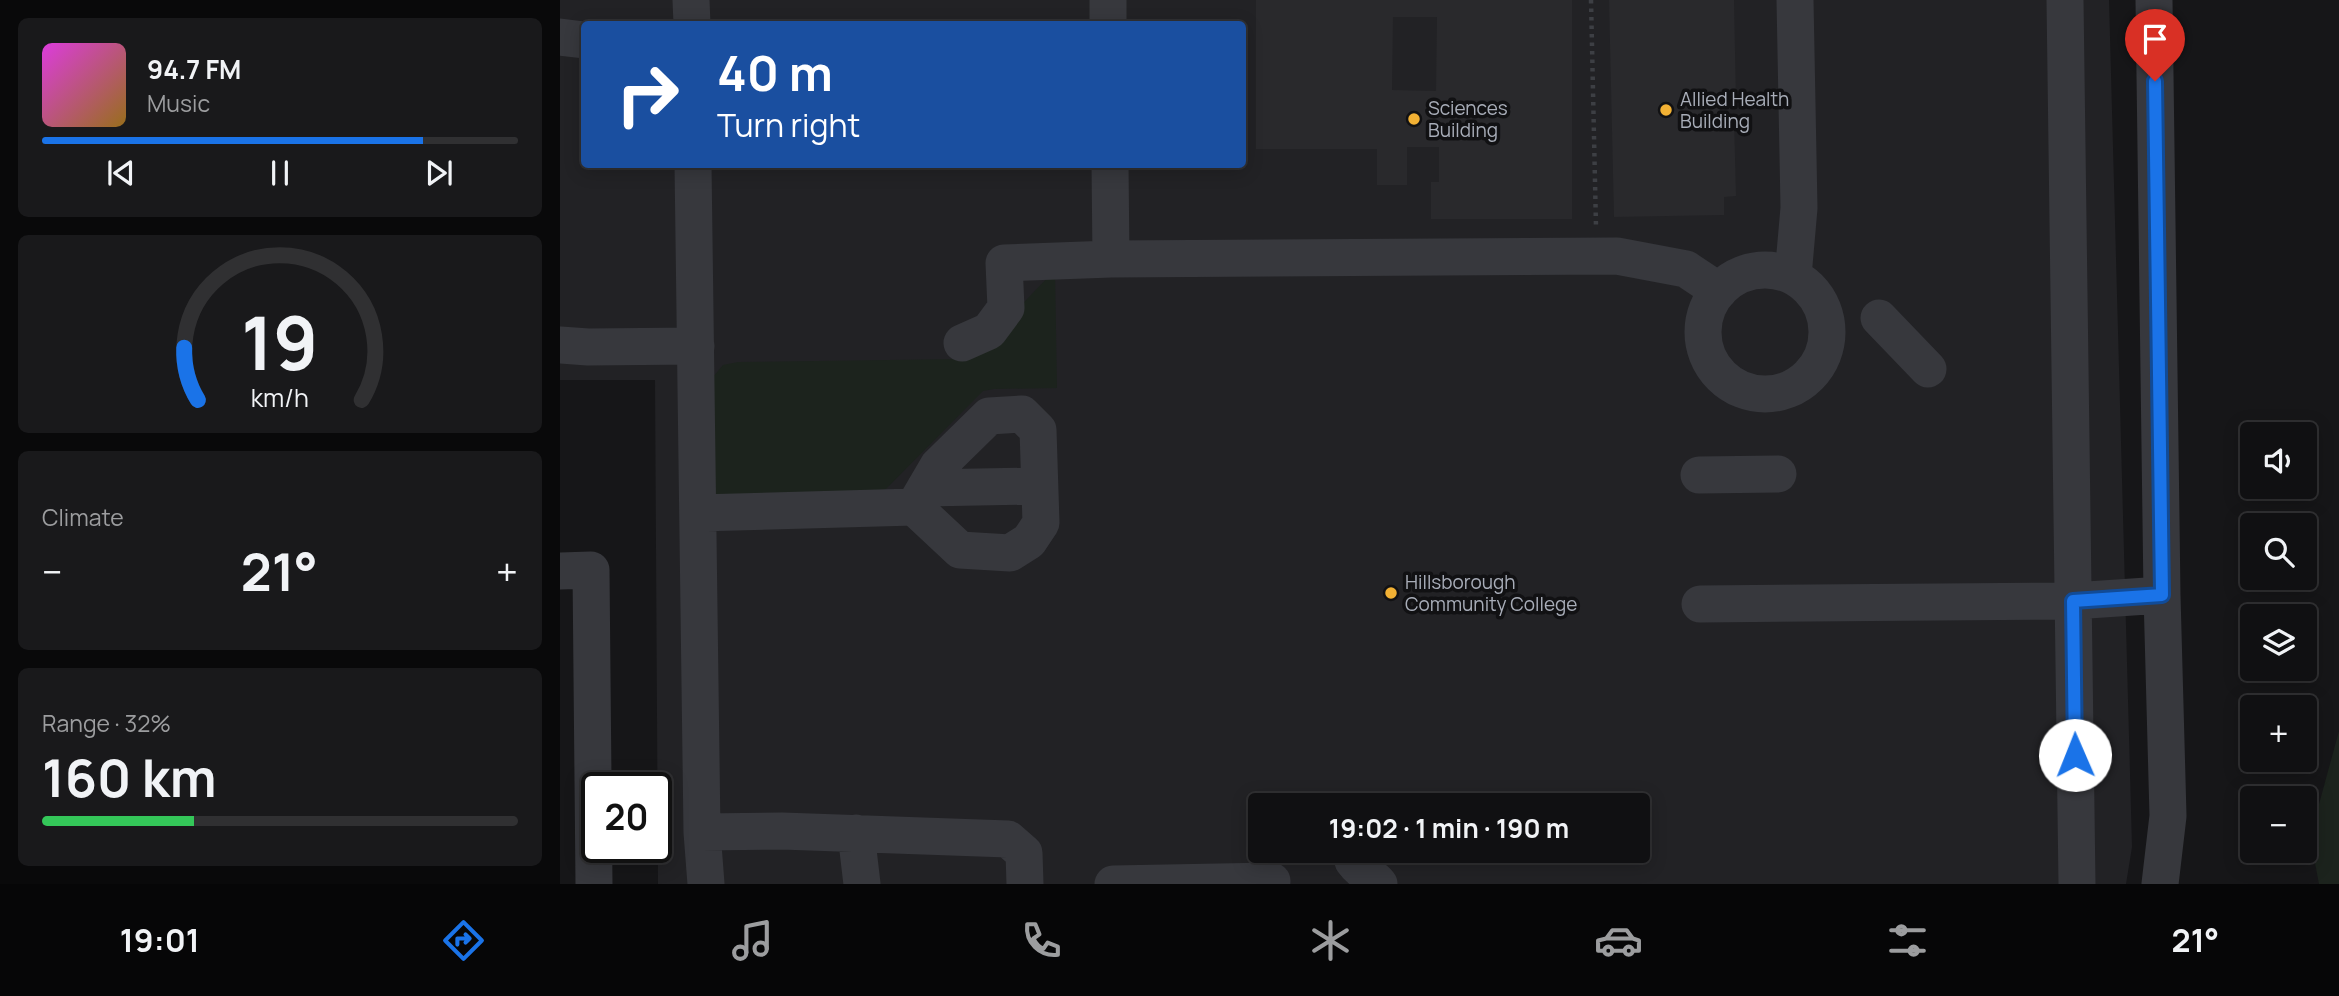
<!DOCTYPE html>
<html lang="en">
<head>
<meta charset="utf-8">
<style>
  :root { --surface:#101012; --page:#19191b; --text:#f1f3f6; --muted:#9c9d9f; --line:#303032; --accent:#1a73e8 }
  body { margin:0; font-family:Manrope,sans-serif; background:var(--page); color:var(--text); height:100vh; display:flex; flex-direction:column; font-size:26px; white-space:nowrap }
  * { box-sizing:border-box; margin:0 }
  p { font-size:23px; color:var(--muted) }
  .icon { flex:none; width:38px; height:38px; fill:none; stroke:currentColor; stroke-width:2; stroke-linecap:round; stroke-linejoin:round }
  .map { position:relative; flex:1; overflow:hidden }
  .side { display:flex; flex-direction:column; gap:18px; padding:18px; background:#09090a; width:560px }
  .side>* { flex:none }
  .hud { position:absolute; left:21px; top:21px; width:665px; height:147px; border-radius:7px; box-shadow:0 4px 18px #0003,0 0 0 2px var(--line); background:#1a4fa0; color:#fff; overflow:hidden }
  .buttons { position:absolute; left:1680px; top:422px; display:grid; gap:14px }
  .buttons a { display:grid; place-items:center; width:77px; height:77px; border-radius:7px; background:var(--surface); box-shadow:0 4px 18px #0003,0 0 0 2px var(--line); font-size:35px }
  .speed { position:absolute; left:21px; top:772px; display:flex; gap:14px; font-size:35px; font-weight:700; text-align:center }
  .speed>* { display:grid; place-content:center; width:91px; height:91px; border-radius:50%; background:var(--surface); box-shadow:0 4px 18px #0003,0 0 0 2px var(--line); line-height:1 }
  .speed .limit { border:4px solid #111; border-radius:10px; background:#fff; color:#111 }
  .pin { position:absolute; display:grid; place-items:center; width:60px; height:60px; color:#fff; margin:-72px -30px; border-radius:50% 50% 50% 0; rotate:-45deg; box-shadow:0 0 7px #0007 }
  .pin .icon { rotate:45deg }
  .me { position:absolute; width:77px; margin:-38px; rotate:359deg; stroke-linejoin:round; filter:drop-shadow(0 0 5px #0008) }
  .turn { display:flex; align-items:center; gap:24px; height:147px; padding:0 21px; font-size:32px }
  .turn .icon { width:91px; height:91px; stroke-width:2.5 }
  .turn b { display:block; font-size:49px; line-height:60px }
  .big { font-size:52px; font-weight:700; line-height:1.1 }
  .side .tile { flex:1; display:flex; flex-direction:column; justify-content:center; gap:10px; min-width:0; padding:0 24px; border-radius:10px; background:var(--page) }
  .side .dial { align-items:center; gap:0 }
  .dial svg { height:182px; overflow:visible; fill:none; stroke:var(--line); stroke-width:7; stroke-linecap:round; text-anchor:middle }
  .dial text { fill:var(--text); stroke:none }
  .song { display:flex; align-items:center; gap:21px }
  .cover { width:84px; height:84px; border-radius:10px; background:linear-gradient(135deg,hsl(300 70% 55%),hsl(40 70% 35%)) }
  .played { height:7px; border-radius:4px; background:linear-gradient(90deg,var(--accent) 80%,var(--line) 80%) }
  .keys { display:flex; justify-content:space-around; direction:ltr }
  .heat { display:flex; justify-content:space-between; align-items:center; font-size:38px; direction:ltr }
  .charge { height:10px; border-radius:5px; background:linear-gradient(90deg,#34c759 32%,var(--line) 0) }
  .trip { position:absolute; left:688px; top:793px; width:402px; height:70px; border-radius:7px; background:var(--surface); box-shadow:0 4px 18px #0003,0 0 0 2px var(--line); font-weight:700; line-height:70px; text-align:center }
  .tabs { display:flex; height:112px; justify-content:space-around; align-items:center; background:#060607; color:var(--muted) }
  .tabs .icon { width:49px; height:49px }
  .tabs .selected { color:var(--accent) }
  .tabs b { font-size:32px; color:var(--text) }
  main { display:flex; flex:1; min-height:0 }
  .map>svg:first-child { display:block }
  .built { fill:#222225; fill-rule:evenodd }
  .green { fill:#1c231d }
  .building { fill:#29292c; fill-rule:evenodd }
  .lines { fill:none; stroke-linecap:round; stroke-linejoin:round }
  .path { stroke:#3d3f44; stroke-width:4.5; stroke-dasharray:3.5 5; stroke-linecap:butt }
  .minor { stroke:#37383d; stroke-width:37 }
  .route-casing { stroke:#114b97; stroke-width:18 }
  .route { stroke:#1a73e8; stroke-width:12 }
  .poi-dot { fill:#f2b134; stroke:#111113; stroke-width:2.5 }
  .labels { text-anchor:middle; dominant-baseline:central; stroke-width:7; stroke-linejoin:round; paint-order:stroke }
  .poi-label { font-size:19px; fill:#a8adb8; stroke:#111113; text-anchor:start }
</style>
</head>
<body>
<main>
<section class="side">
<div class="tile">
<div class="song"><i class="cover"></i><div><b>94.7 FM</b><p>Music</p></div></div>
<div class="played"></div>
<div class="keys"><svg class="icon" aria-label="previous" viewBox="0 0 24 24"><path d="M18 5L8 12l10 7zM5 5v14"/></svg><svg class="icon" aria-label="pause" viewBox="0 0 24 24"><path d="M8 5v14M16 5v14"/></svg><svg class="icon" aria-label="next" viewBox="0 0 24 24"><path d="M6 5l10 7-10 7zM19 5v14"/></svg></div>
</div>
<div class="tile dial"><svg viewBox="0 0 100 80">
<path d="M14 69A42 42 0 1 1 86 69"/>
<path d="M14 69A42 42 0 0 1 8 46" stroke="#1a73e8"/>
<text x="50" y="56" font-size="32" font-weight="700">19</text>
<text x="50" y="72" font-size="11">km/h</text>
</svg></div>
<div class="tile"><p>Climate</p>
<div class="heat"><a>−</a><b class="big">21°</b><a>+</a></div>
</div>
<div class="tile"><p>Range · 32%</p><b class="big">160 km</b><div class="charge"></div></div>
</section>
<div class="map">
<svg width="1779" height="884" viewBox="0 0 1779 884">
  <rect width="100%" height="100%" fill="#161618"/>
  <path class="built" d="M0,0H1549L1572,847L1566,884H98L95,380H0ZM24,24H682V164H24ZM700,805H1078V850H700Z"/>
  <path class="green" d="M495,270L497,388L434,389L423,391L320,495L155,499L153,377L163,365L178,362L402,359L416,352Z
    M1779,731V884H1759L1750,837Z"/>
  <path class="building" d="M696,0H1012V219H871V182H879V147H847V185H817V149H696ZM833,17H877L876,91L832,90Z
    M1049,0H1174L1176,103H1160V118H1174L1176,196L1164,197V215L1054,217Z"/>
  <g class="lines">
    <path class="path" d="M1031,0L1036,227"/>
    <path class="minor" d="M131,0L132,24
      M548,0V24
      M1505,0L1517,884
      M1594,0L1602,595L1608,816L1600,884
      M0,37L24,40
      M133,164L142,832L146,884
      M550,164L551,259
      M1143 332a62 62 0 1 1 124 0a62 62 0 1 1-124 0Z
      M1233,276L1239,208L1235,0
      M1319,318L1368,369
      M402,343L429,331L446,308L444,263L551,259L1057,256L1126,269L1159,291
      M0,345L28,347L136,346
      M1139,475L1218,474
      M365,488L479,486
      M138,513L354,507L378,466L429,416L462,414L478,430L481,523L469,541L450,553L400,550L354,507
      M0,571L31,570L34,884
      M1140,604L1513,601L1602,595
      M142,832L222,831L448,839L464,853L465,884
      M296,833L302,884
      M793,861C803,875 811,874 819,884
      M553,884L712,881"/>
  </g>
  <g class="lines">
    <g class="route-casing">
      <path id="route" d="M1515,755L1513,601L1602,595L1595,81"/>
    </g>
    <use href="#route" class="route"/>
  </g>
  <g class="poi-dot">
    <circle cx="1106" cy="110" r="7"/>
    <circle cx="854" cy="119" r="7"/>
    <circle cx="831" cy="593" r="7"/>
  </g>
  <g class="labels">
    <g class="poi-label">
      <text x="1120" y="99">Allied Health<tspan x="1120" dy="22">Building</tspan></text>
      <text x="868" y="108">Sciences<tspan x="868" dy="22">Building</tspan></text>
      <text x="845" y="582">Hillsborough<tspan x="845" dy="22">Community College</tspan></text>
    </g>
  </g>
</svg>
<div class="buttons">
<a><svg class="icon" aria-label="sound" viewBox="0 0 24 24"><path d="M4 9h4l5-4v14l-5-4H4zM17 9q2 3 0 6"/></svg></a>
<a><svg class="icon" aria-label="search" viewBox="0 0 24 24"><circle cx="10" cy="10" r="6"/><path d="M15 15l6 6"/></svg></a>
<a><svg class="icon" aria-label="layers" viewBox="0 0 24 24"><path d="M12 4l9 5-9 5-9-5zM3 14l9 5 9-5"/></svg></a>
<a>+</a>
<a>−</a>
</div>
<div class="speed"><div class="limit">20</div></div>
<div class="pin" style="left:1595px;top:81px;background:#d93025"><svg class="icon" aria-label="arrive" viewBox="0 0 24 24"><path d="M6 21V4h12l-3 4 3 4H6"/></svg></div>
<svg class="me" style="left:1515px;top:755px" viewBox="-20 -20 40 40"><circle r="19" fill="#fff"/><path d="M0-13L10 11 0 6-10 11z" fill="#1a73e8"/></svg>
<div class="trip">19:02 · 1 min · 190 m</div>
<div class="hud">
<div class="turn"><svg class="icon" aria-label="right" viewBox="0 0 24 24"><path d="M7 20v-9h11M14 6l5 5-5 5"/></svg><div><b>40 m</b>Turn right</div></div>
</div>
</div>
</main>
<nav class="tabs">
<b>19:01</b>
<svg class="icon selected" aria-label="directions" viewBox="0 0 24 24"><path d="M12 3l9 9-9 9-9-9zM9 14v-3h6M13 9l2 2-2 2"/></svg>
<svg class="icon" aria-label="music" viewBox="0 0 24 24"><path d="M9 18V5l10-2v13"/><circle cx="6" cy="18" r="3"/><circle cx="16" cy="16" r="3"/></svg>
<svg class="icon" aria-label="phone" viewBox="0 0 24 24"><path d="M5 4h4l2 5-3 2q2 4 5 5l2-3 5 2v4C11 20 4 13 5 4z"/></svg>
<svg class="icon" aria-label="climate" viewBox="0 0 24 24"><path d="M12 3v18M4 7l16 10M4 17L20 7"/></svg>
<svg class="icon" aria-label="car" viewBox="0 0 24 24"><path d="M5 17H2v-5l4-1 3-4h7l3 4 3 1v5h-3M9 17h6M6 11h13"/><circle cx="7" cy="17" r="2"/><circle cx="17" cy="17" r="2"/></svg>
<svg class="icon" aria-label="filters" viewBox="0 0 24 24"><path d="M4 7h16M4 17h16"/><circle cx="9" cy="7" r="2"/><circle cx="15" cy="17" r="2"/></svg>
<b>21°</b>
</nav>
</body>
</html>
